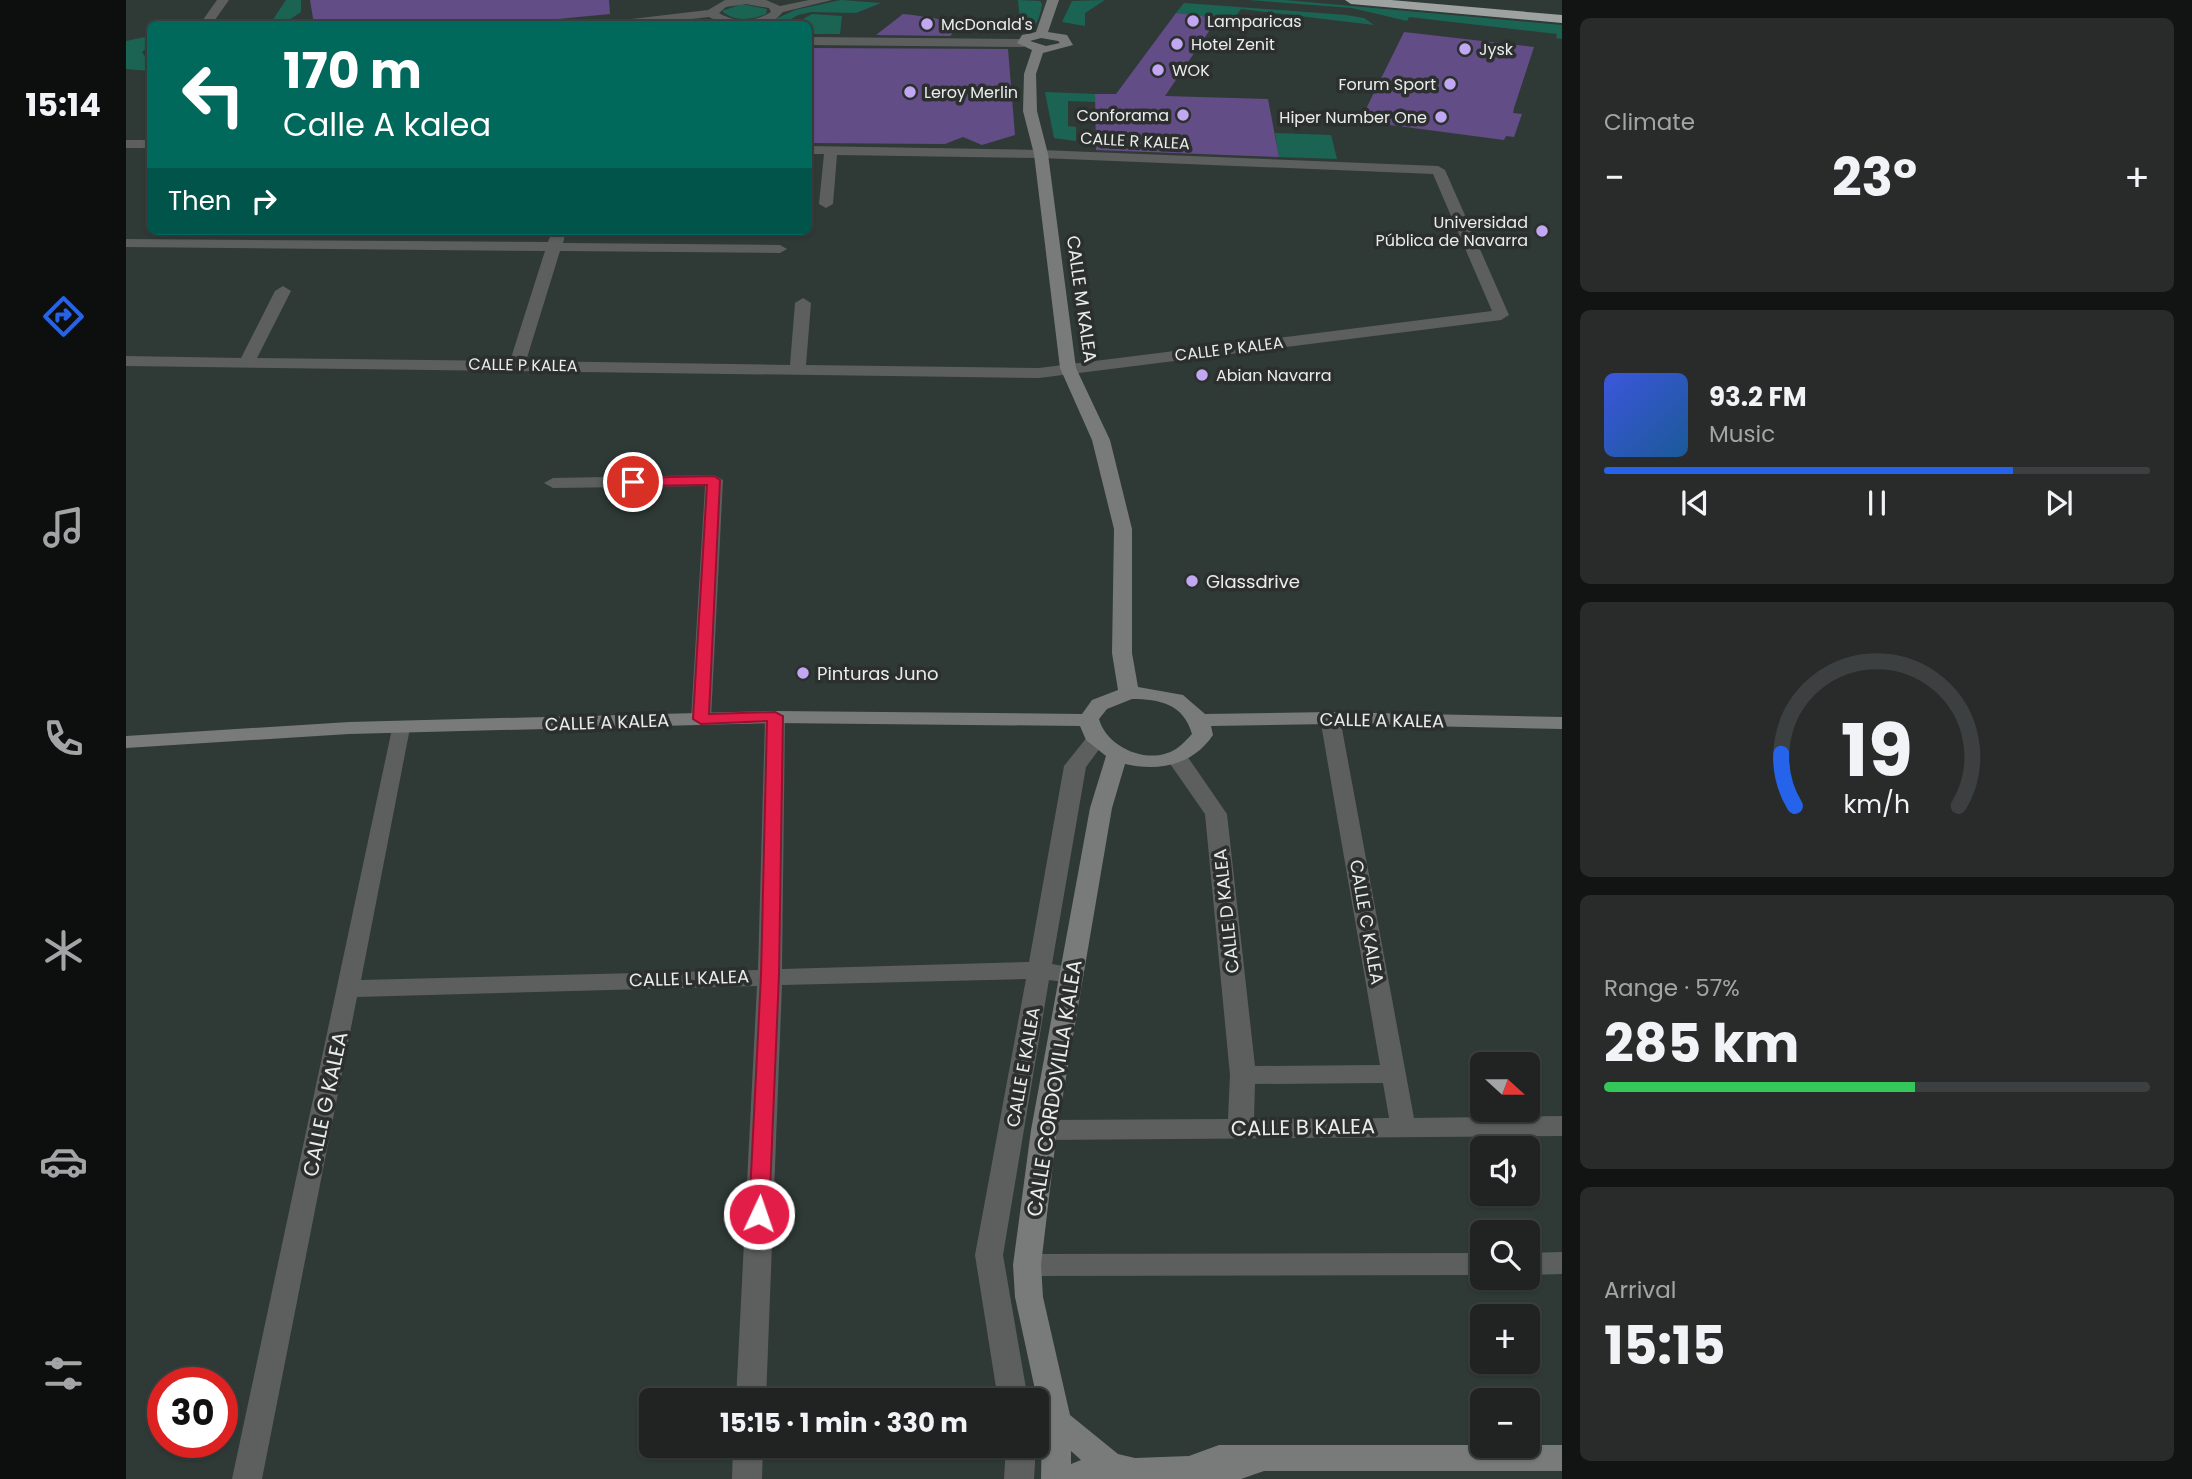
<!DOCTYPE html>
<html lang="en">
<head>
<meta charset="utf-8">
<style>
  :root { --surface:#202322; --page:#282b2a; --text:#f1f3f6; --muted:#a2a4a5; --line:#3d4040; --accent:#2563eb }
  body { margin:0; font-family:Poppins,sans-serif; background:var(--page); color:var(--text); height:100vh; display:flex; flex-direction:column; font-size:26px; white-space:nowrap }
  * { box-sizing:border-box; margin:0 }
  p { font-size:23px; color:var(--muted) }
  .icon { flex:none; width:38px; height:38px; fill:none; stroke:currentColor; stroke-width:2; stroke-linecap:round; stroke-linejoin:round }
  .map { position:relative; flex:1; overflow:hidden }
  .panel { display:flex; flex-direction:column; gap:18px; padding:18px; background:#121313; width:630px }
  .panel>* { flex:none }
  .top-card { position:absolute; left:21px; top:21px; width:665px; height:214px; border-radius:10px; box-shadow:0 2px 5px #0004,0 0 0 2px var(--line); background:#00695c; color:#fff; overflow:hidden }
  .needle { width:46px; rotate:111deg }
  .buttons { position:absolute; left:1344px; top:1052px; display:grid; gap:14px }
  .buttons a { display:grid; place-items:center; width:70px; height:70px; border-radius:10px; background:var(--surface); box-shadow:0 2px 5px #0004,0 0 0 2px var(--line); font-size:35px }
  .speed { position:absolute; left:21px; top:1367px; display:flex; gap:14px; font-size:35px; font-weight:700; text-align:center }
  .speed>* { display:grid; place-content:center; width:91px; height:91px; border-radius:50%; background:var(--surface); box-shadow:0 2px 5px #0004,0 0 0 2px var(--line); line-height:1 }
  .speed .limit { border:10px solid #d22; background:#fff; color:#111 }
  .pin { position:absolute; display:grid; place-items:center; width:60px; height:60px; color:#fff; margin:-30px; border:4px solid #fff; border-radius:50%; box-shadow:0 2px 7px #0007 }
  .me { position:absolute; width:77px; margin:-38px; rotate:3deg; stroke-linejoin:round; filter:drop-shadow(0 0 5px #0008) }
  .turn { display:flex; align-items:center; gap:24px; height:147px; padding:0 21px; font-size:32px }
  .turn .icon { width:91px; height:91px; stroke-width:2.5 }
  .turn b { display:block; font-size:49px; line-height:60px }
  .then { display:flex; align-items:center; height:66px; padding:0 21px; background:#0003; gap:14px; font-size:26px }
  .big { font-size:52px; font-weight:700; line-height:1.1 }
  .panel .tile { flex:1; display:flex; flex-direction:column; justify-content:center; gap:10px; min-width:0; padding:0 24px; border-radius:10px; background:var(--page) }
  .panel .dial { align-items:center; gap:0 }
  .dial svg { height:182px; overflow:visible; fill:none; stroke:var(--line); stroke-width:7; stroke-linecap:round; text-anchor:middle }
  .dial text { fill:var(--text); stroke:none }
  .song { display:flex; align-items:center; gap:21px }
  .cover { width:84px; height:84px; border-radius:10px; background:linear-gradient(135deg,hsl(230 70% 55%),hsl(210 70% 35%)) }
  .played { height:7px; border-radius:4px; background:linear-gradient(90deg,var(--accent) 75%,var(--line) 75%) }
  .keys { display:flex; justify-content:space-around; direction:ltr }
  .heat { display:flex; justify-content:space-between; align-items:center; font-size:38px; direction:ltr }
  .charge { height:10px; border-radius:5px; background:linear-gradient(90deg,#34c759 57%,var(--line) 0) }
  .trip { position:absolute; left:513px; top:1388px; width:410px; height:70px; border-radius:10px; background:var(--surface); box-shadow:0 2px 5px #0004,0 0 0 2px var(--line); font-weight:700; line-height:70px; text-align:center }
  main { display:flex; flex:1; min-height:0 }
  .dock { display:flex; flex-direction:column; width:126px; justify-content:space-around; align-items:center; background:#0d0e0e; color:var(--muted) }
  .dock .icon { width:49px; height:49px }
  .dock .current { color:var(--accent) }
  .dock b { font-size:32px; color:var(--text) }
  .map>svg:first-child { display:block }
  .built { fill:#2f3a36; fill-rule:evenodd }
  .green { fill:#1b6454 }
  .building { fill:#634d87 }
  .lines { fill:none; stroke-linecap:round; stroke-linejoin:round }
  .street { fill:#5d5f5f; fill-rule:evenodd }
  .secondary { fill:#787b7a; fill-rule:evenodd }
  .highway { fill:#9ea3a1; fill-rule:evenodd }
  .route { fill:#e11d48; stroke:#92132f; stroke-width:2 }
  .poi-dot { fill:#c2a8f3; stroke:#2b2f2d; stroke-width:2.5 }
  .labels { text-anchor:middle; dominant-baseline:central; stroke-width:7; stroke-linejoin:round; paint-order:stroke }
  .far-poi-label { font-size:16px; fill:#eaeceb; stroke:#2b2f2d; text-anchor:start }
  .far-street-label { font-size:16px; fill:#eaeceb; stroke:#2b2f2d }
  .street-label { font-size:18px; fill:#eaeceb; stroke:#2b2f2d }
  .poi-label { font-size:18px; fill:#eaeceb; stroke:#2b2f2d; text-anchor:start }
  .near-street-label { font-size:21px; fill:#eaeceb; stroke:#2b2f2d }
</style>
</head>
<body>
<main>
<nav class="dock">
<b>15:14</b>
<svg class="icon current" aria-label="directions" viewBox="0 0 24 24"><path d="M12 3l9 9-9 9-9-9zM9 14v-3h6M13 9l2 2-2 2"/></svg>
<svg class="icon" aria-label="music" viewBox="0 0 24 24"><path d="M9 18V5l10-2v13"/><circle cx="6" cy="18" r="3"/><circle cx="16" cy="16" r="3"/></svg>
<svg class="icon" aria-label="phone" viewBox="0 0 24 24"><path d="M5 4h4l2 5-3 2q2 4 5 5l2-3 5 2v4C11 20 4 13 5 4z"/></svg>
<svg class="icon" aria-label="climate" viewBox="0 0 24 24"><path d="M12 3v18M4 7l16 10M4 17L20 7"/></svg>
<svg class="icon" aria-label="car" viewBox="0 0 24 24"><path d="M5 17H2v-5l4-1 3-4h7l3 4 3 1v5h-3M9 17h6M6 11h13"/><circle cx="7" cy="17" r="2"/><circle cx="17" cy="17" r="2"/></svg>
<svg class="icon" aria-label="filters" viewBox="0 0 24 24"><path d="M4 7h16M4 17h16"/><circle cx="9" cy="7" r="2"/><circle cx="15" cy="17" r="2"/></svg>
</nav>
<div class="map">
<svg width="1436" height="1479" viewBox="0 0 1436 1479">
  <rect width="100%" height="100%" fill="#2b2f2d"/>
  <path class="built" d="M0,0H1436V1479H0ZM24,24H682V231H24ZM1356,1064H1402V1110H1356ZM1356,1148H1402V1194H1356ZM1356,1232H1402V1278H1356ZM1356,1316H1402V1362H1356ZM37,1382H96V1442H37ZM525,1400H910V1446H525ZM1356,1400H1402V1446H1356Z"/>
  <path class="green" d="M160,0H175V12L163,20L173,24H144Z
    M715,0L755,3L730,13L685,12L672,15L656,24H639L669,10Z
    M892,0L914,1L916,4C914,18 910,30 895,33Z
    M979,0L959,13V26L936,22L946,1Z
    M1122,0H1159L1436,25V39L1430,38L1431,34L1283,17L1281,21L1226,8Z
    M1058,3L1220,15L1238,18L1248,25L1115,9L1107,20L1050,13Z
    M616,4L641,9L640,14C626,20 608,22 596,11Z
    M686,14L716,16L714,34H683L682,24H668Z
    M24,36V45L16,52L24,64V71L0,69V41Z
    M919,92L969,94V102L942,101V126L950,127V141L928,138Z
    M1149,133L1205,135L1211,159L1153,157Z"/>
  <path class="building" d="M184,0H483L484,14L379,24H188Z
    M1050,13L1092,18L1039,96L1142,99L1153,157L970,150L969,94H990Z
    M777,14L787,15L838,23L824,36L750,35Z
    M1278,32L1408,47L1388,108L1387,113L1396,114L1388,137L1380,136L1378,140L1234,121Z
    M682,48L882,49L889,135L856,145L837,137L819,144L682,143Z"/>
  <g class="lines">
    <path class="street" d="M91,0H103L86,24H74Z
      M599,0H640L654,6L683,0H706L657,12L649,20L635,24H598L583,17L522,24H491L497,20L582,10ZM620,4L643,8L645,12C629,22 609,23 593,13L600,7Z
      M682,37L897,39L903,43L897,47L682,45Z
      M0,140H24V148H0Z
      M682,146L915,150L1312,166L1319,170L1383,315L1375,320L913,378L0,366V356L115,358L149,291L157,286L165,291L131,358L384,361L419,251L0,247V239L422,242L426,231H440L437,243L654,245L661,249L654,253L434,251L400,361L664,365L669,303L677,298L685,303L680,365L913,368L1366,311L1307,174L915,158L711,155L707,204L700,208L693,204L698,154H682Z
      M588,475L597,480L585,719L575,725L565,719L579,486L427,488L418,483L427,478Z
      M649,711L659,717L656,969L903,962L938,766L962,736L969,734L980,740L960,767L926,964L954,969L958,975L954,981L946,983L923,980L877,1255L902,1400H872L849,1255L900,979L656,985L640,1400H610L631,986L231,997L136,1479H106L267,724H281L284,728L235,980L632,970L639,717Z
      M1204,712L1214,718L1288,1118L1436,1116V1136L918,1140L909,1137L905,1130L909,1123L918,1120L1102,1119L1104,1075L1079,814L1040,758L1051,752L1059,753L1101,814L1129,1066L1254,1065L1194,718ZM1257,1083L1263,1118L1128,1119L1129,1084Z
      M1436,1252V1274L1402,1275V1253Z
      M1356,1253V1275L901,1276L891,1273L887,1265L891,1257L901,1254Z
      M607,1446H637L636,1479H606Z
      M880,1446H910L908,1479H878Z"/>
    <path class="secondary" d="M921,0H933L922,32L941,35L947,45L917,53L910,74L911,111L922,154L950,368L984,440L1006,529V653L1012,687L1057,695L1079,714L1204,712L1436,717V729L1204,724L1085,726L1087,735C1067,765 1033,772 999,764L986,808L931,1130L915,1265L917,1297L944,1415L992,1454L1009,1458L1063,1456L1093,1445H1436V1471H1138L1115,1479H915L916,1422L889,1297L887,1265L905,1130L964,808L980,756L960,740L954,726L649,723L223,734L0,748V736L223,722L649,711L956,714L966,700L992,690L986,653L988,529L966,440L934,368L908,154L897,111L898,74L906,50L891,43L896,35L910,32ZM915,38L932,41L934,43L920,46L904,41ZM1006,699C1033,699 1058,704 1066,734C1061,739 1056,745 1050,749C1023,766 981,748 973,719L981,709ZM945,1451L955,1460L945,1464Z"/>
    <path class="highway" d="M1219,0H1265L1436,15V23L1225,4Z"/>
  </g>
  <path class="route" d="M588,476L594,480L583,714L649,712L657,716L653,975L643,1214L640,1220H626L623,1214L635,975L641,721L575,724L567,719L581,485L507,486L501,482L507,478Z"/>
  <g class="poi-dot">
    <circle cx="1067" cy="21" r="7"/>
    <circle cx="801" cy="24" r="7"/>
    <circle cx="1051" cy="44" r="7"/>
    <circle cx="1339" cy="49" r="7"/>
    <circle cx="1032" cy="70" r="7"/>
    <circle cx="1324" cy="84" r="7"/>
    <circle cx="784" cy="92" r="7"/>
    <circle cx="1057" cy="115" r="7"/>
    <circle cx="1315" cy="117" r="7"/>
    <circle cx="1416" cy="231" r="7"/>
    <circle cx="1076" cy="375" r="7"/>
    <circle cx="1066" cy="581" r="7"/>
    <circle cx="677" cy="673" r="7"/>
  </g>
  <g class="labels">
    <g class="far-poi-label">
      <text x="1081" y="21">Lamparicas</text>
      <text x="815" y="24">McDonald's</text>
      <text x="1065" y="44">Hotel Zenit</text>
      <text x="1353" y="49">Jysk</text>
      <text x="1046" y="70">WOK</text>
      <text x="1310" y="84" text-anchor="end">Forum Sport</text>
      <text x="798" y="92">Leroy Merlin</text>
      <text x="1043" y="115" text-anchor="end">Conforama</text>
      <text x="1301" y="117" text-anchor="end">Hiper Number One</text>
      <text x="1402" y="222" text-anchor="end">Universidad<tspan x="1402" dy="18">Pública de Navarra</tspan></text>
      <text x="1090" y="375">Abian Navarra</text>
    </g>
    <g class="far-street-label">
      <text transform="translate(1009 141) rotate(3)">CALLE R KALEA</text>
      <text transform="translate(1103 349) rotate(-7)">CALLE P KALEA</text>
      <text transform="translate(397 365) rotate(1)">CALLE P KALEA</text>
    </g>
    <g class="street-label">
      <text transform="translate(956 299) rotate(82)">CALLE M KALEA</text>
      <text transform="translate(1256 720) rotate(1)">CALLE A KALEA</text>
      <text transform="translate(481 722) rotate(-2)">CALLE A KALEA</text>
      <text transform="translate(1100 911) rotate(-96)">CALLE D KALEA</text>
      <text transform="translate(1241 922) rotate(80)">CALLE C KALEA</text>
      <text transform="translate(563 978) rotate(-2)">CALLE L KALEA</text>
      <text transform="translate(897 1067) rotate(-80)">CALLE E KALEA</text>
    </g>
    <g class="poi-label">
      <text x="1080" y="581">Glassdrive</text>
      <text x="691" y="673">Pinturas Juno</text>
    </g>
    <g class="near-street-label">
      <text transform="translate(928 1088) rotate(-81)">CALLE CORDOVILLA KALEA</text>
      <text transform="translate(199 1104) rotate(-78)">CALLE G KALEA</text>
      <text transform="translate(1177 1127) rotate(-1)">CALLE B KALEA</text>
    </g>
  </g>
</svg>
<div class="buttons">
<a><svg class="needle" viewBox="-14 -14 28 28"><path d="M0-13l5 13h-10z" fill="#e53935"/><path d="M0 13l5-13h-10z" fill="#a2a4a5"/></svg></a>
<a><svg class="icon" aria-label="sound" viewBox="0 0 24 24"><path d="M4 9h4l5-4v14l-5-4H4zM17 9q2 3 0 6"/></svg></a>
<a><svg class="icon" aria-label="search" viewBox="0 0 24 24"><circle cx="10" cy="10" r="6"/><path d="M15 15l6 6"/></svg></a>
<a>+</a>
<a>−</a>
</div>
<div class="speed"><div class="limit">30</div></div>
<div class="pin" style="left:507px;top:482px;background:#d93025"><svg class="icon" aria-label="arrive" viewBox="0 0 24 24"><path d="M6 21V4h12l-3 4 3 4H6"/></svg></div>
<svg class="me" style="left:633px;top:1214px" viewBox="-20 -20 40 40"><circle r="17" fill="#e11d48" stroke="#fff" stroke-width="3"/><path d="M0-11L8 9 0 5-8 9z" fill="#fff"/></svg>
<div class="trip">15:15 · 1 min · 330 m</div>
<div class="top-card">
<div class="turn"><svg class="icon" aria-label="left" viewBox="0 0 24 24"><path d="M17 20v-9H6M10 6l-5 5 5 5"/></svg><div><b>170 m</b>Calle A kalea</div></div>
<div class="then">Then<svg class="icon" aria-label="right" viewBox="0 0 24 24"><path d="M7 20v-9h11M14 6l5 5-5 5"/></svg></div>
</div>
</div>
<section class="panel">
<div class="tile"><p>Climate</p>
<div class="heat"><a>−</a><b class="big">23°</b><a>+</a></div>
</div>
<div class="tile">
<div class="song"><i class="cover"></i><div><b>93.2 FM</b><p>Music</p></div></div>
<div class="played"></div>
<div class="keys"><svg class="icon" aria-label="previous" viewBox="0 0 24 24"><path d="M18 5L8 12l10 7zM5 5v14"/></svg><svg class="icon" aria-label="pause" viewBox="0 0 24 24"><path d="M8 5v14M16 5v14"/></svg><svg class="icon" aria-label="next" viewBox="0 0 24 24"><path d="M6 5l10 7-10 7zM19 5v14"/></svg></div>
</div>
<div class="tile dial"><svg viewBox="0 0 100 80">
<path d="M14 69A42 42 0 1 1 86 69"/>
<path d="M14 69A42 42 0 0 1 8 46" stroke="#2563eb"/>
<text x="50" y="56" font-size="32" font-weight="700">19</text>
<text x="50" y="72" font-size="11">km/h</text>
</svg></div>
<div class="tile"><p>Range · 57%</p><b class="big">285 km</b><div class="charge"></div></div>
<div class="tile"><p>Arrival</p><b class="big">15:15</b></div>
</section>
</main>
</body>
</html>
